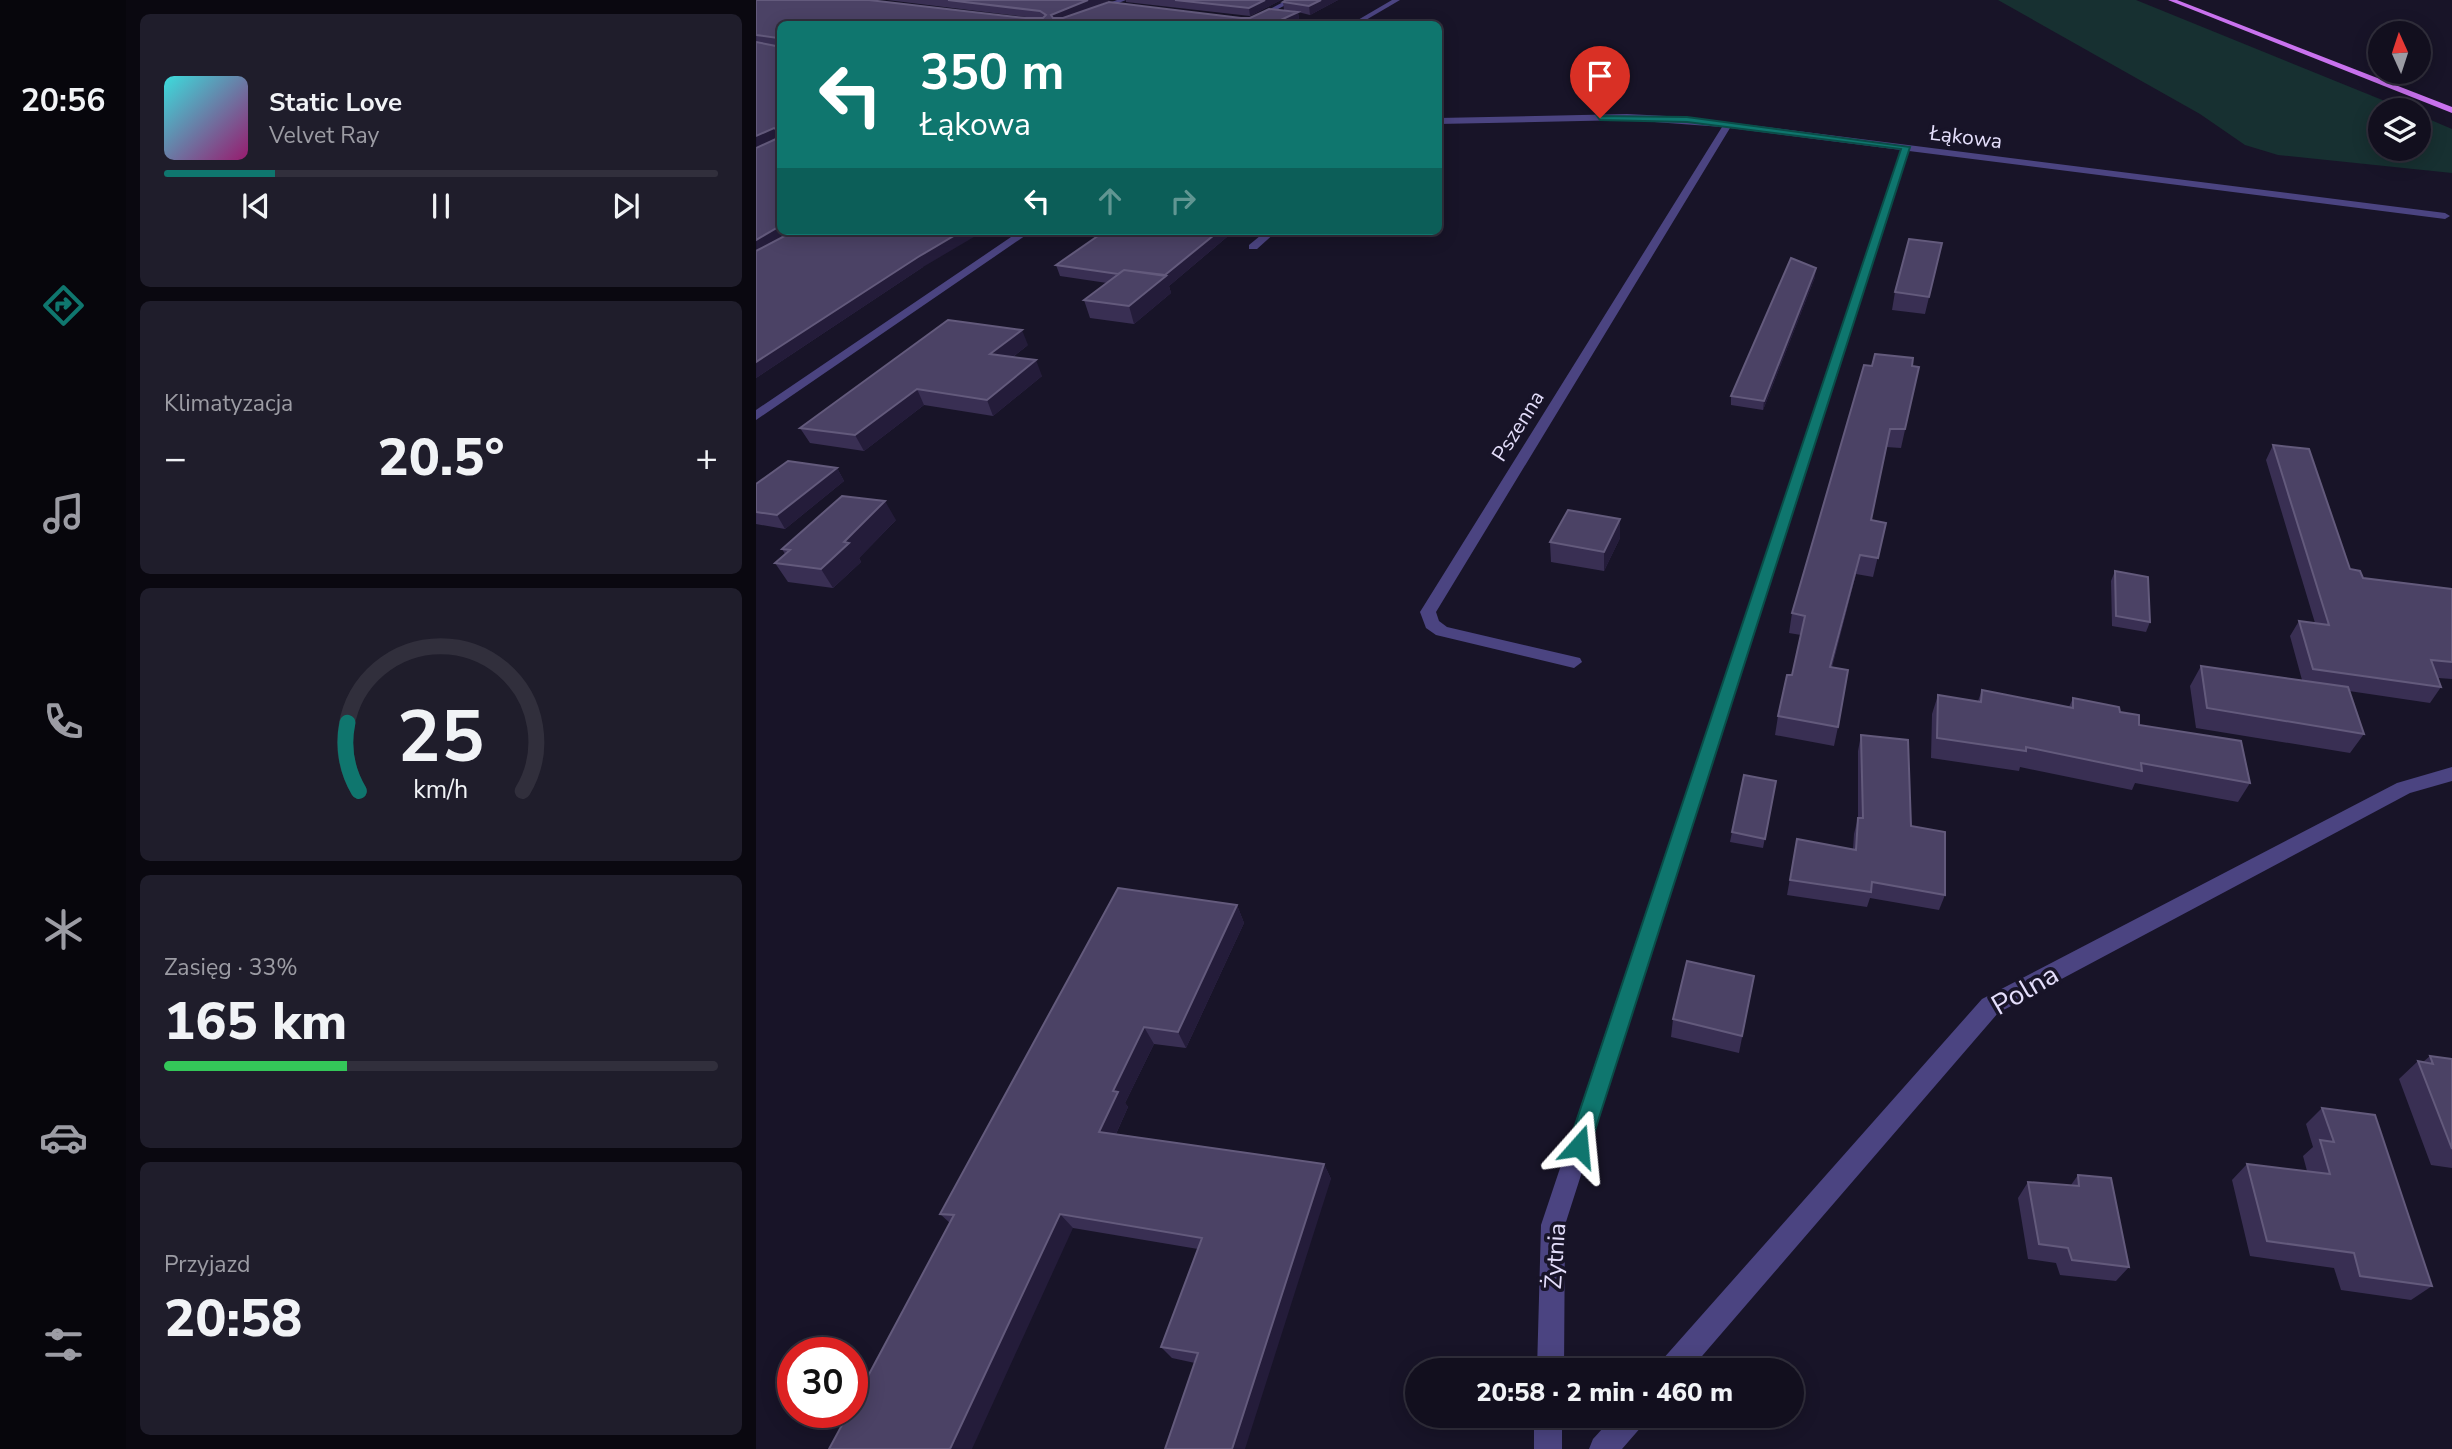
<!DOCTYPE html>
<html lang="pl">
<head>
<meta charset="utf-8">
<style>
  :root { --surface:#120f1e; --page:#1f1d2b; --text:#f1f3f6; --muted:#9c9ca4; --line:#312f3c; --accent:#0f766e }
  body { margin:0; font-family:"Nunito Sans",sans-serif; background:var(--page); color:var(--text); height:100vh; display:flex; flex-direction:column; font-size:26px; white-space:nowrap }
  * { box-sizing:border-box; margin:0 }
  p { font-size:23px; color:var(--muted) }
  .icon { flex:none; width:38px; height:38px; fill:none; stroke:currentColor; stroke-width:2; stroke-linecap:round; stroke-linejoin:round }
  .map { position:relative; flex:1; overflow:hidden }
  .sheet { display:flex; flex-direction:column; gap:14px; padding:14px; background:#0a0810; width:630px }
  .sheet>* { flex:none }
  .banner { position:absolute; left:21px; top:21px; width:665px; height:214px; border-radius:10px; box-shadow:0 4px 18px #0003,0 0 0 2px var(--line); background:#0f766e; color:#fff; overflow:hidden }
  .needle { width:46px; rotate:357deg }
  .buttons { position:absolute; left:1612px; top:21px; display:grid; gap:14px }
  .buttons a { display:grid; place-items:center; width:63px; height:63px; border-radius:50%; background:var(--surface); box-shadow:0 4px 18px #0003,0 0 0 2px var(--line); font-size:35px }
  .speed { position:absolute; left:21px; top:1337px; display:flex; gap:14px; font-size:35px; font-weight:700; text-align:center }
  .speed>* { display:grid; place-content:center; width:91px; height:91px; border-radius:50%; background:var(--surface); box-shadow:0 4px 18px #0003,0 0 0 2px var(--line); line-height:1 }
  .speed .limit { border:10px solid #d22; background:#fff; color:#111 }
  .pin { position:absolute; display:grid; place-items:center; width:60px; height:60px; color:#fff; margin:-72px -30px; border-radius:50% 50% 50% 0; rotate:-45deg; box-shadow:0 0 7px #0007 }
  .pin .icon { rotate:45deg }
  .me { position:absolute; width:77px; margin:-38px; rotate:18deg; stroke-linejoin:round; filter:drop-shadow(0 0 5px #0008) }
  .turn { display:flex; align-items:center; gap:24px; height:147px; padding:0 28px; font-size:32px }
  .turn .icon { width:91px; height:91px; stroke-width:2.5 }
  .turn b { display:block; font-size:49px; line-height:60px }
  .lanes { display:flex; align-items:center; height:66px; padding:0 28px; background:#0003; justify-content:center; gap:35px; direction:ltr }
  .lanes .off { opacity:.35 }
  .big { font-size:52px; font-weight:800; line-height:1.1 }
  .sheet .card { flex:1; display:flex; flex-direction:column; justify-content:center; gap:10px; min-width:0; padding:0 24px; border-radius:10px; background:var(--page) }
  .sheet .dial { align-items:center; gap:0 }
  .dial svg { height:182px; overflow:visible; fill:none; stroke:var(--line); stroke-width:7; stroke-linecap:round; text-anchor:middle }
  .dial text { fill:var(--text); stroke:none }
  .song { display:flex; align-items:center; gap:21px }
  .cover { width:84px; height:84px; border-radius:10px; background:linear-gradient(135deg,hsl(180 70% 55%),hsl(320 70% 35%)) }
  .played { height:7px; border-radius:4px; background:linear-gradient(90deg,var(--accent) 20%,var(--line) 20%) }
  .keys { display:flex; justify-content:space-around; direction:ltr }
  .heat { display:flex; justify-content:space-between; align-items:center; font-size:38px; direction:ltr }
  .charge { height:10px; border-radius:5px; background:linear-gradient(90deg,#34c759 33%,var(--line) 0) }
  .trip { position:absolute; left:649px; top:1358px; width:399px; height:70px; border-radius:35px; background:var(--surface); box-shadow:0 4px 18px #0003,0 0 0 2px var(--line); font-weight:800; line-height:70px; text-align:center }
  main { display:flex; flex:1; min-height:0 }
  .tabs { display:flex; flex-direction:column; width:126px; justify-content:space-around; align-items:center; background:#07060c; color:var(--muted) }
  .tabs .icon { width:49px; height:49px }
  .tabs .selected { color:var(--accent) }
  .tabs b { font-size:32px; color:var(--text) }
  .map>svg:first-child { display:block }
  .green { fill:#173031 }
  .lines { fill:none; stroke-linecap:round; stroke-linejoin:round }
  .path { stroke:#3facae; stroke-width:2; stroke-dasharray:2 2.5; stroke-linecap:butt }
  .minor { fill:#4b4481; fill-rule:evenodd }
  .major { fill:#c972ee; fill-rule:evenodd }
  .wall { fill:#392f53 }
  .shaded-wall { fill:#241c3a }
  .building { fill:#4b4265; stroke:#635a7c; stroke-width:2 }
  .route { fill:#0f766e; stroke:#0a4d48; stroke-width:2 }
  .labels { text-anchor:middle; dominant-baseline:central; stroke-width:7; stroke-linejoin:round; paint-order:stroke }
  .far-street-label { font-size:21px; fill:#e4defb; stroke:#181428 }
  .street-label { font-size:24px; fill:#e4defb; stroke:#181428 }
  .near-street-label { font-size:28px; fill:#e4defb; stroke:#181428 }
</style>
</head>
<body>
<main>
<nav class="tabs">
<b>20:56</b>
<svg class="icon selected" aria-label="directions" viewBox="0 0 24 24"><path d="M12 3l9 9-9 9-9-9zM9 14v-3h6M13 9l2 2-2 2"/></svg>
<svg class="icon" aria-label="music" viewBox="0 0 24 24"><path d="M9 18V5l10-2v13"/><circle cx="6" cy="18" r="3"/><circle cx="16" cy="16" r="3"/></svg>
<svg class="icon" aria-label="phone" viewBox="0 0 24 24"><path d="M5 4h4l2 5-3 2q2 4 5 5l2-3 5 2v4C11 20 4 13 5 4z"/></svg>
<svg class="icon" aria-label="climate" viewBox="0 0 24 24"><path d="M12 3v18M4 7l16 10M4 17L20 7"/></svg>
<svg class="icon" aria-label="car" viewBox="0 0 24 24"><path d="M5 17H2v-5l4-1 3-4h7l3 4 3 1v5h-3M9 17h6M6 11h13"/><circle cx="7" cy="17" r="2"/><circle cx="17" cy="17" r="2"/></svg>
<svg class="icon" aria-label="filters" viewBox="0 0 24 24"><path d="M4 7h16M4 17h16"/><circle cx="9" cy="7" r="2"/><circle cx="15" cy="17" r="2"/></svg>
</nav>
<section class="sheet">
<div class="card">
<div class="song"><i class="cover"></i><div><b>Static Love</b><p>Velvet Ray</p></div></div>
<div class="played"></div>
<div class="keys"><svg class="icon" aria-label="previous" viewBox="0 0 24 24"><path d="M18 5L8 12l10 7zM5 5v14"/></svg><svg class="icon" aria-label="pause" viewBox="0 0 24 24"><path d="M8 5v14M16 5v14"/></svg><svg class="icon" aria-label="next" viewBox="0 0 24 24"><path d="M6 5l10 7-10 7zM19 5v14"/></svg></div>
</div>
<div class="card"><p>Klimatyzacja</p>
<div class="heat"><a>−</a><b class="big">20.5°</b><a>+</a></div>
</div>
<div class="card dial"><svg viewBox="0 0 100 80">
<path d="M14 69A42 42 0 1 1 86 69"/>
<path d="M14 69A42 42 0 0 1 9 39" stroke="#0f766e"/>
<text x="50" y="56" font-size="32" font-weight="700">25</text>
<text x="50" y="72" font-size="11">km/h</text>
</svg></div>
<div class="card"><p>Zasięg · 33%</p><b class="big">165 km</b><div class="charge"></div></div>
<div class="card"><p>Przyjazd</p><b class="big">20:58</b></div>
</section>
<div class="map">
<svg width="1696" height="1449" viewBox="0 0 1696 1449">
  <rect width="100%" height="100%" fill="#181428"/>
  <path class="green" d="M1242,0H1380L1651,110H1624V149H1662L1663,115L1696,129V173L1522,155L1489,145L1444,114Z"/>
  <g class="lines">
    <path class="path" d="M0,43L24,46"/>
    <path class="minor" d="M361,0H370L309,24H300Z
      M531,0H539L494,24H486Z
      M636,0H644L603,24H595Z
      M871,114L931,117L1689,213L1694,216L1689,219L1153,151L809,1225L808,1370H781L785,1225L1145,150L974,128L680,612L683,621L691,627L824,658L826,662L818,668L680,635L670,628L664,612L966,127L871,120L682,124V118Z
      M264,231H276L0,420V410Z
      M510,231H521L501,249H493V245Z
      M1696,767V781L1654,793L1242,1013L934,1370H903L906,1360L1226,999L1641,783Z
      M778,1416H806V1449H778Z
      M858,1416H890L886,1426L866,1449H833L837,1439Z"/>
    <path class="major" d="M1412,0H1421L1696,107V113Z"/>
  </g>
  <path class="wall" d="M0,0L113,1L269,18H278L131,0H354L320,14L485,18L538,11L528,10L527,2L582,0L554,15L542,12L543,20L24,24V231L167,267L0,378Z
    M370,0H525L494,16L370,2Z
    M349,231H478L413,286L415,293L378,324L334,318L328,300L351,283L304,276L300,265Z
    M1186,243L1169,314L1136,310L1139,292Z
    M1059,277L1007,410L975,405V396Z
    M272,345L257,357L286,376L237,416L168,405L108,451L54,443L44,428Z
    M1116,366H1156L1163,367L1145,448L1130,447L1115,520L1130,523L1117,577L1100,574L1076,667L1082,727L1078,746L1019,735L1022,716L1036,675L1045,635L1033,633L1036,613Z
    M1517,445L1594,569L1607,578L1696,589V679L1682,678L1685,687L1674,703L1593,691L1608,734L1594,753L1440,728L1434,686L1445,666L1546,680L1534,636L1543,621L1559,623L1510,460Z
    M81,468L88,481L29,529L0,524V484Z
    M864,519V538L848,571L795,562L794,542Z
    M140,520L103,558L105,562L77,588L32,582L19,563L29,554L26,549Z
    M1359,571L1394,622L1390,632L1356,626L1355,581Z
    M1226,690L1313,707L1317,698L1364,712L1383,725L1494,783L1482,802L1379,783L1376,790L1264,767L1263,771L1175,758L1176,714L1182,695L1222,701Z
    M1105,735L1155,826L1189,895L1183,910L1114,898L1111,907L1031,895L1041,839L1097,849L1098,834L1102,818V751Z
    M1020,781L1007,848L974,842L976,832Z
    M481,905L488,923L430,1048L398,1044L369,1103L372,1107L360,1134L568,1164L575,1179L439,1363L416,1358L405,1347L442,1249L317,1228L194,1223L184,1214Z
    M998,976L983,1053L915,1037L917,1019Z
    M1674,1056L1696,1059V1168L1675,1165L1643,1079L1662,1061L1667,1062Z
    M1566,1108L1676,1286L1655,1300L1585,1290L1578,1268L1494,1256L1476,1180L1491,1164L1551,1171L1547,1156L1557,1147L1550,1124Z
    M1322,1175L1373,1267L1360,1281L1304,1275L1300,1263L1272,1259L1262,1198L1272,1182L1315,1185Z"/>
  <path class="shaded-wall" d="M332,0H354L298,23L295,15Z
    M509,0H525L494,16L493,8Z
    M565,0H582L554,15L553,6Z
    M542,12L543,20L534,24H518V23Z
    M18,128L23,138L0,148V136Z
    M24,226V231H40L0,254V240Z
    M206,231H228L167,267L0,378V362L162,257Z
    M463,231H478L413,286L415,293L378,324L373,306Z
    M1060,268L1059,277L1007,410L1008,401Z
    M266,330L272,345L241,369L234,354Z
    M280,360L286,376L237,416L231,400Z
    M161,389L168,405L108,451L99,435Z
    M81,468L88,481L29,529L21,515Z
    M129,501L140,520L103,558L105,562L77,588L65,569L88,542Z
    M864,519V538L848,571V552Z
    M1104,555L1100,574L1070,687L1074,667Z
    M481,905L488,923L430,1048L422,1032Z
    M388,1027L398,1044L369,1103L372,1107L354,1147L343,1132L357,1091Z
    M568,1164L575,1179L489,1449H476Z
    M304,1214L317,1228L216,1449H194Z"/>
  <path class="building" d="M0,0H113L269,18H287L290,15L284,11L192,0H332L295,15L297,18H307L353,2L485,18H494L513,9L542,12L518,23L530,24H24V226L0,240V148L20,139L22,130L18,128L0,136V42L20,46L22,38L0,35Z
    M419,0H509L493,8Z
    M530,0H565L553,6L527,2Z
    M38,231H206L162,257L0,362V251Z
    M349,231H463L409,275L368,270L362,274L300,265Z
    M1153,239L1186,243L1173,297L1139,292Z
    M1035,258L1060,268L1008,401L975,396Z
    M368,270L410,276L373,306L328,300Z
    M192,320L266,330L234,354L280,360L231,400L161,389L99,435L44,428Z
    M1119,354L1157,358L1156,366L1163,367L1149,429H1134L1115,520L1130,523L1122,558L1104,555L1074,667L1092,670L1082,727L1022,716L1031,675H1036L1049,616L1036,613L1108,365L1116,366Z
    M1517,445L1553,449L1594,569L1604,571L1607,578L1696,589V662L1675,660L1685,687L1557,669L1543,621L1573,625Z
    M32,461L81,468L21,515L0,512V484Z
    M86,496L129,501L88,542L93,543L65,569L19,563L34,550L26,549Z
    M812,510L864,519L848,552L794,542Z
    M1359,571L1392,577L1394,622L1360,616Z
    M1445,666L1592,687L1608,734L1451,708Z
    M1226,690L1317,708V698L1363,707L1364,712L1383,715V725L1485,741L1494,783L1385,763L1386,771L1270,747V751L1181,738L1182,695L1225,702Z
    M1105,735L1152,740L1155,826L1189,832V895L1116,882L1115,892L1034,880L1041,839L1100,850L1102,818H1107Z
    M988,775L1020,781L1009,839L976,832Z
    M362,888L481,905L422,1032L388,1027L357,1091L362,1092L343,1132L568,1164L476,1449H409L442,1353L405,1347L446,1238L304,1214L194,1449H73L93,1412H96V1406L198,1215L184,1214Z
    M931,961L998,976L986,1036L917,1019Z
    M1674,1056L1696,1059V1149L1662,1061L1677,1064Z
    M1566,1108L1619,1115L1676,1286L1604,1276L1598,1253L1511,1241L1491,1164L1574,1174L1564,1140L1578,1142Z
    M1322,1175L1355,1178L1373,1267L1316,1260L1312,1248L1283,1244L1272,1182L1323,1186Z"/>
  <path class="route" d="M841,116L931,117L1154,147L834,1146L831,1154L823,1157L815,1154L812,1146L1145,149L931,122L844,120Z"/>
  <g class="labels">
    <g class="far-street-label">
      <text transform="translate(1210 137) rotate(7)">Łąkowa</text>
      <text transform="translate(762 426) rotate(-58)">Pszenna</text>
    </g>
    <g class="street-label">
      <text transform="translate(799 1256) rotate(-86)">Żytnia</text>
    </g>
    <g class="near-street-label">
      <text transform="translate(1269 990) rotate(-30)">Polna</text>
    </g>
  </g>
</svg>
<div class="buttons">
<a><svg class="needle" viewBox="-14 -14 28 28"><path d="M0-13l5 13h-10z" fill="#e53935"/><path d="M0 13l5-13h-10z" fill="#9c9ca4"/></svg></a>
<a><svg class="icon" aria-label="layers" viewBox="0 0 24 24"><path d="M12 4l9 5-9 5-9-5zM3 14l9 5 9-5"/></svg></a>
</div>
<div class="speed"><div class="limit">30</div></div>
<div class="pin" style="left:844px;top:118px;background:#d93025"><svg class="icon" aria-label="arrive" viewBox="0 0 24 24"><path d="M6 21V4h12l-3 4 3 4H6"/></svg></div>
<svg class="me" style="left:823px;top:1146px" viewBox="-20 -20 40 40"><path d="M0-17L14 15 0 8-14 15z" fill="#0f766e" stroke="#fff" stroke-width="4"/></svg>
<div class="trip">20:58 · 2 min · 460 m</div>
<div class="banner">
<div class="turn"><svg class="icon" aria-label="left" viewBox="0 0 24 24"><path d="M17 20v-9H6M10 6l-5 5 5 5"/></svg><div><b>350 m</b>Łąkowa</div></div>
<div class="lanes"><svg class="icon" aria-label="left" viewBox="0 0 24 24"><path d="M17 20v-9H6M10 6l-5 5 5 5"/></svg><svg class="icon off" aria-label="ahead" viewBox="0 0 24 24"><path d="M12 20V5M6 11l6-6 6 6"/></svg><svg class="icon off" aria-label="right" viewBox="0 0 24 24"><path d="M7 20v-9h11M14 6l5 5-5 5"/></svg></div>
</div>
</div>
</main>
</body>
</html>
